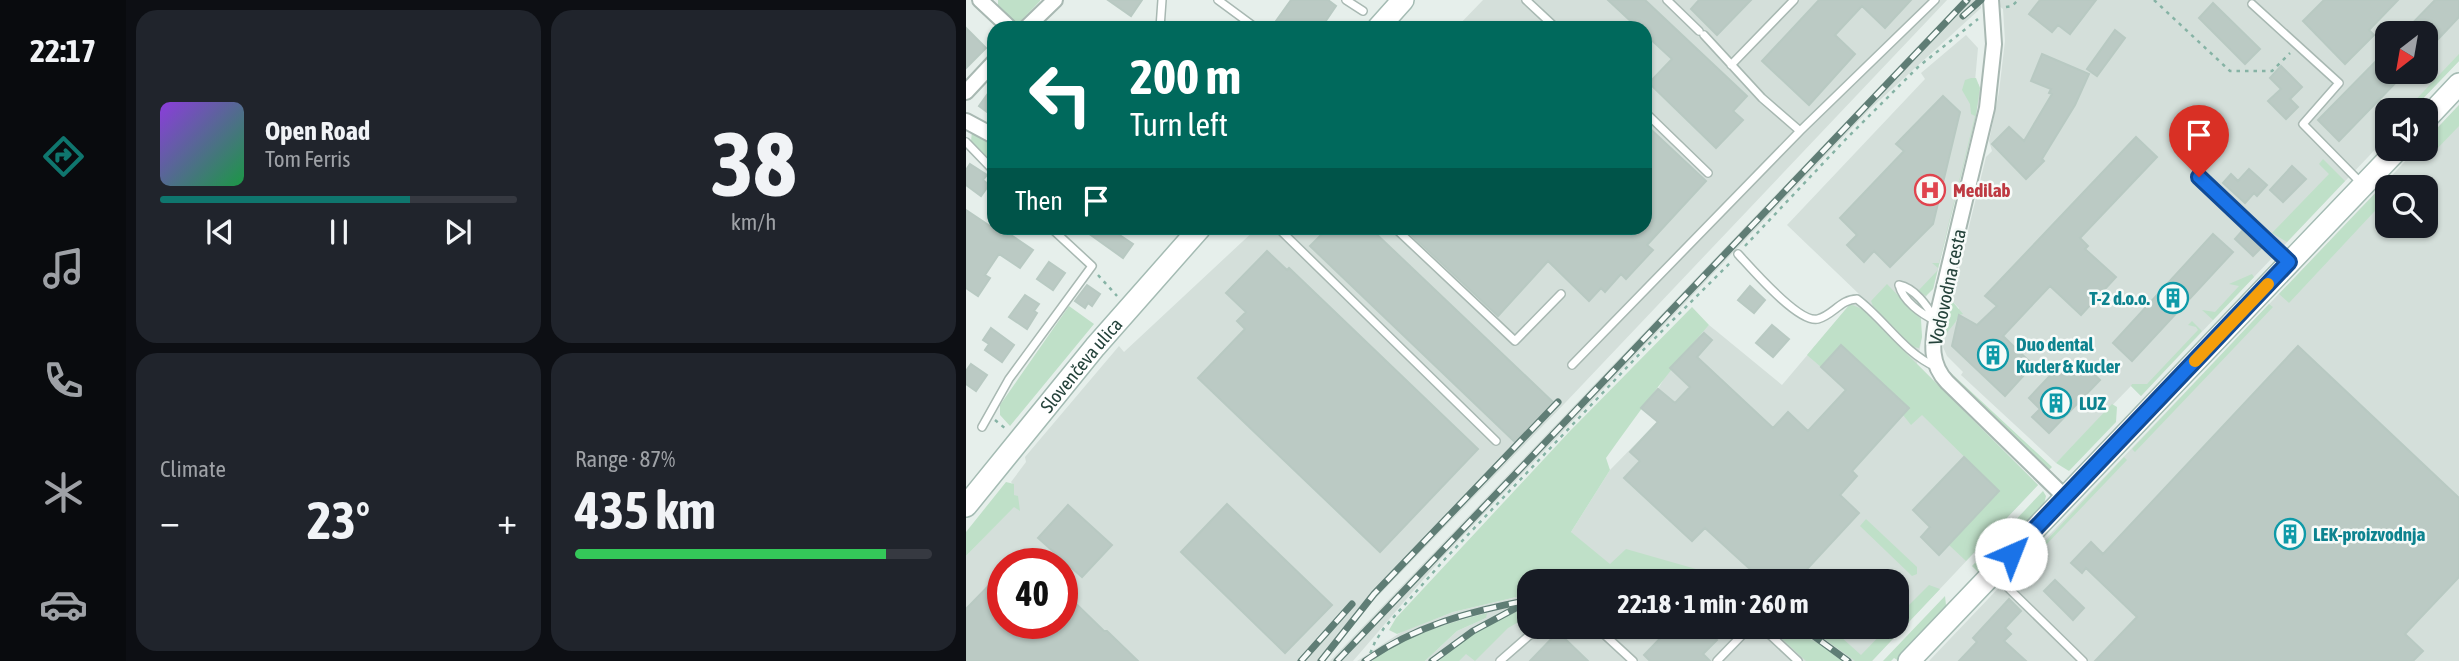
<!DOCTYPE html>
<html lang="en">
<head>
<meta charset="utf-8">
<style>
  :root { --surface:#171b24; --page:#20242c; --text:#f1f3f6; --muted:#9ea1a6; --line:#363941; --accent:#0f766e }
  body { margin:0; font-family:"Asap Condensed",sans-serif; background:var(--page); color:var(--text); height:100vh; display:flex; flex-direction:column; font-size:26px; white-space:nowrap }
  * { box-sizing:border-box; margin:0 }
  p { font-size:23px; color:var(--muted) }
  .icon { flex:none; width:38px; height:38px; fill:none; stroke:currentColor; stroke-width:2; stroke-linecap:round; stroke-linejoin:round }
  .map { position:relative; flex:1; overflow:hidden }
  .panel { display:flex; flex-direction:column; gap:10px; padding:10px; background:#0d0f14; width:840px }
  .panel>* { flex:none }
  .guide { position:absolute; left:21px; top:21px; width:665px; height:214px; border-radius:21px; box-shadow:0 2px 5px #0004; background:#00695c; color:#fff; overflow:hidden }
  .needle { width:46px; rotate:211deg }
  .tools { position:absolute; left:1409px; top:21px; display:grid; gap:14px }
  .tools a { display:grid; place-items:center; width:63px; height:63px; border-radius:14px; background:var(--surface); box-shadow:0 2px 5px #0004; font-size:35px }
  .speed { position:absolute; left:21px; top:548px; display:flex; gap:14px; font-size:35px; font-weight:700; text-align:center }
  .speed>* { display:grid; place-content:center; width:91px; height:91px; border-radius:50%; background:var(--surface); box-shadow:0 2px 5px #0004; line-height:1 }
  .speed .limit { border:10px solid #d22; background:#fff; color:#111 }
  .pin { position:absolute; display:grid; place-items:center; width:60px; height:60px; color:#fff; margin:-72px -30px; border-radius:50% 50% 50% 0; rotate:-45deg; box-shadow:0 0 7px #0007 }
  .pin .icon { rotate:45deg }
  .me { position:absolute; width:77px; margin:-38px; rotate:44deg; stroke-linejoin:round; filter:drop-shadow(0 0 5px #0008) }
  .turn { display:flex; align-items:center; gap:24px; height:147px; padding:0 28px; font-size:32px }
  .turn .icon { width:91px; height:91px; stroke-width:2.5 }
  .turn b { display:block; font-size:49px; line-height:60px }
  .then { display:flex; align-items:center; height:66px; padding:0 28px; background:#0003; gap:14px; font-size:26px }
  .big { font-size:52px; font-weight:700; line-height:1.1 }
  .panel .tile { flex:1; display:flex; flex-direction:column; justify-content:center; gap:10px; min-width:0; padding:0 24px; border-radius:21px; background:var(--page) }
  .panel .dial { align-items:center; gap:0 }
  .dial b { font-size:91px; line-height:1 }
  .song { display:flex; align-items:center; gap:21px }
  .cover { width:84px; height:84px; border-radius:10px; background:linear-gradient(135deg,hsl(270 70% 55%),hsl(140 70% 35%)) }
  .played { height:7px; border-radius:4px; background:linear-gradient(90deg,var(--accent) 70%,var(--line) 70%) }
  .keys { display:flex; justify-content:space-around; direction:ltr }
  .heat { display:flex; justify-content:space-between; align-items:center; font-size:38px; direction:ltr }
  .charge { height:10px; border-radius:5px; background:linear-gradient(90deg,#34c759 87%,var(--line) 0) }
  .panel .tiles { flex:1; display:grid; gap:10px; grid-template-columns:repeat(2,1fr) }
  .trip { position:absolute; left:551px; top:569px; width:392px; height:70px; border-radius:21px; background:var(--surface); box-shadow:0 2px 5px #0004; font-weight:700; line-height:70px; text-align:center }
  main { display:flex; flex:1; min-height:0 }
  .menu { display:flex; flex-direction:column; width:126px; justify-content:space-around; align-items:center; background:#090b0e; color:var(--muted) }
  .menu .icon { width:49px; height:49px }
  .menu .current { color:var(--accent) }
  .menu b { font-size:32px; color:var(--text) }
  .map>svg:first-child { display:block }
  .built { fill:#d4dfda; fill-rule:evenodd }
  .green { fill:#bfe0c8 }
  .building { fill:#bbcac4; stroke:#b8c9c2; stroke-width:2 }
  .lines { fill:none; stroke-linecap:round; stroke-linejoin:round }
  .lane-casing { stroke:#a8b8b2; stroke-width:10 }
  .street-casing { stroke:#a8b8b2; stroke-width:18 }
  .secondary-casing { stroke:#a4bbb3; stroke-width:24 }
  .path { stroke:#86b3a5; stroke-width:2.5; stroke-dasharray:3.5 5; stroke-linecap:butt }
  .lane { stroke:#fff; stroke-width:7 }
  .street { stroke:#fff; stroke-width:14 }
  .secondary { stroke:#fff; stroke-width:21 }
  .rail-casing { stroke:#5f7d75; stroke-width:7 }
  .rail { stroke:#f7fbf9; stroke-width:4.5; stroke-dasharray:13; stroke-linecap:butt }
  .route-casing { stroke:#114b97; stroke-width:18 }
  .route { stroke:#1a73e8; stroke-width:12 }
  .slow { stroke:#f59e0b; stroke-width:12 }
  .labels { text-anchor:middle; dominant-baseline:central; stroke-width:5; stroke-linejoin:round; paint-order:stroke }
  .health-label { font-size:19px; font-weight:bold; fill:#be3a42; stroke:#f7fbf9; text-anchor:start }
  .street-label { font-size:19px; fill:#24423a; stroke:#f7fbf9 }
  .culture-label { font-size:19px; font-weight:bold; fill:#0d838f; stroke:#f7fbf9; text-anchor:start }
</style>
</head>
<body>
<main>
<nav class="menu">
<b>22:17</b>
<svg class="icon current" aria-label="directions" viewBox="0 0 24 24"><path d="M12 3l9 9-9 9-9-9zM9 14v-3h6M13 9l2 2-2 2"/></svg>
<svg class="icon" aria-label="music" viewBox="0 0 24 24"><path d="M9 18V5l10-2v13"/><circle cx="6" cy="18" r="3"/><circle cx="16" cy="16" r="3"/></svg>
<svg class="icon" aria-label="phone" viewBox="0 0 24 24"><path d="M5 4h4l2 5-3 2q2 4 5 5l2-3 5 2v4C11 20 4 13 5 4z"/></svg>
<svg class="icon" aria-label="climate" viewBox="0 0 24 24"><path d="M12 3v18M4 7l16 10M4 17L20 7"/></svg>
<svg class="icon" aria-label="car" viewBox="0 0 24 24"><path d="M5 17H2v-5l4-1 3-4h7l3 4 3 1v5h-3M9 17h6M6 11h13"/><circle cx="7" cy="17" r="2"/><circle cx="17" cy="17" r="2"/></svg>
</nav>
<section class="panel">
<div class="tiles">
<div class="tile">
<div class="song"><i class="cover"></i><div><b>Open Road</b><p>Tom Ferris</p></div></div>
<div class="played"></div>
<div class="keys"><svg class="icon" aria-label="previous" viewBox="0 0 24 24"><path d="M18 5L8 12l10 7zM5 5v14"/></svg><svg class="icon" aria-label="pause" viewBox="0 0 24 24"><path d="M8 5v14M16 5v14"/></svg><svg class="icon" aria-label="next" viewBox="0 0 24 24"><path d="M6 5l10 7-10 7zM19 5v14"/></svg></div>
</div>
<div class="tile dial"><b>38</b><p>km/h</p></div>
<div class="tile"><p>Climate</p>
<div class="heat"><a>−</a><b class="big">23°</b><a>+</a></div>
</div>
<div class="tile"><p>Range · 87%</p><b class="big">435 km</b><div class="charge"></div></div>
</div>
</section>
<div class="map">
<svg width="1493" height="661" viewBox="0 0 1493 661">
  <rect width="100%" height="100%" fill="#e6efeb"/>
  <path class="built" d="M517,0H981L599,403L407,601L359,661H0V556L48,506L53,510L48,496V486L45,482L60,462L59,457L153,346L158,352L291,228H679V28H490ZM37,564H96V623H37Z
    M996,0H1014L1015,8L904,109L474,560L387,661H364Z
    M1032,0H1493V61L1446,110H1421V137L1175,396L1165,386L1090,463L995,375L997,372L981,356L977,347L980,332L991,320L993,308L986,301L990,289L988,288L1020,157L1026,151L1023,141L1033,92L1039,41L1037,9L1033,6ZM1421,33H1460V72H1421Z
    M1000,35L1012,48L1009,81L1013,85L1014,93L1010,115L967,289L961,293L954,323L956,337L951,364L1072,485L906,661H459L491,631L520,618V613L500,618L442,640L404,661H391L437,631L487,612L563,594L564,626H931V581H624L605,532L644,470L691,422L675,408L692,389L704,368L743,325L816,385L893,294L821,225L959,79L955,73Z
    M1493,105V661H963L1451,149H1460V140ZM1421,187H1460V226H1421Z"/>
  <path class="green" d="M32,0H74V1L51,25L32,10Z
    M1493,54V61L1446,110H1440Z
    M1005,78H1010L1014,88L1010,115L967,289L960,296L952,291L971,271L972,268L966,263H973L1009,116L1005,114L1004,104L996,90L999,80Z
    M1493,105V126L1467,153L1460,146V140Z
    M6,131L28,141V164L5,141Z
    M1357,159L1379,181L1321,242L1306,233L1363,174L1353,164Z
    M1420,182L1431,187H1421V198L1323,303L1313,294Z
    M1286,274L1288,277L1247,320L1236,310L1249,312L1273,286L1263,284Z
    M921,284L955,319L956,337L953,348L947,347L907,306L905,301Z
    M988,288H990L986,301L997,314L993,315C990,325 980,330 977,341L975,340Z
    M884,304L896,309L1072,485L1000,561L983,545L1033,491L956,415L945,425L937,415L943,408L875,346L855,367L841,355Z
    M1303,304L1307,307L1169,452L1166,449Z
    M103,306L128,324L44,426L34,415V405Z
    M726,307L743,325C705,367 673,412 640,458L644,470L605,532L644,564L660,549L772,581H721L684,577L639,581H564L563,594L487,612L431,634L423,630L430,618L604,431Z
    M1226,321L1236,331L1175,396L1165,386L1166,384H1181L1232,330L1230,327L1222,325Z
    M984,372L1086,467L1083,470L991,383L983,374Z
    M1146,404L1151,407L1150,422L1103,471L1090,463Z
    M1158,457L1161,460L1057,569H1054Z
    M40,482L48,484V495L52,496L54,511L48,507L0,556V532Z
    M1077,491L1080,496L1077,508L1015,575L1006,566Z
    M900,519L951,567V574L946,576L894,526Z
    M963,585L974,589L906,661H889L842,627H864L895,655L922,627L931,626V617Z
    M979,596L980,605L978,613L933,661L928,658L925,661H917Z
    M563,607V616L542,628L509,661L500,654L493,661H473C495,639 534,617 563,607Z
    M521,613L520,618L491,631L459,661H406C428,640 490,620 521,613Z
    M803,627H823L857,646L876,661H840Z"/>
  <path class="building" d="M142,0H176L165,16Z
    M325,0H362L370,6L355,28H305Z
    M642,0H679L781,96L767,111L777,120L750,148L683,83L706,59L679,34V28H672Z
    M733,0H785L751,35L725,9Z
    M853,0H945L919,28L896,6L869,35L889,54L843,105L796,61Z
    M1074,0H1130L1104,34L1092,25L1086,32L1063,14Z
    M1358,0H1432L1403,30L1408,35L1379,64L1337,21Z
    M1469,0H1493V17L1460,52V33H1437Z
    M1247,3L1294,49L1279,64L1233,18Z
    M0,28L20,48L0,68Z
    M1149,30L1159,38L1131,76L1121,69Z
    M1421,50V72H1440L1373,141L1352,120Z
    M1076,54L1123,74L1109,105L1076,159L1078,161L1060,179L1026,144L1043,127L1058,141L1086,94L1083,93L1085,89L1065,81Z
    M1315,66L1336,87L1324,99L1332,107L1320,119L1302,101L1315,89L1304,78Z
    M28,85V117L13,106Z
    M977,96L994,112L967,224L924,267L908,251L898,262L881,245L891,235L874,218L938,151L930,144Z
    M679,124L740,181L681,245L687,250L660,279L655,274L639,292L635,288L623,301L582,261L532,316L438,228H679Z
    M1170,137L1191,157L1114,238L1122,246L1119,249L1150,277L1115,315L1084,286L1037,336L1067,365L1039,396L986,346L993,315L1011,325L1031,306L1019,296Z
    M4,164L21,175L17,180L23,185L15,196L0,185V170Z
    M1326,166L1340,179L1317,202L1304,190Z
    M1283,169L1301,185L1291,196L1288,193L1279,203L1257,183L1265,174L1272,181Z
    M0,210L27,228H45L42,233L67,250L54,268L33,254L19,275L24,278L12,296L0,288Z
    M115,228H143L167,244L157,258Z
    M362,228H404L588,403L550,443L344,246Z
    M1277,230L1296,247L1287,256L1269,239Z
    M1247,234L1267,252L1166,361L1147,343Z
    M301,251L321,270L323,268L512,449L414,552L232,378L279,329L271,321L280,312L260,293Z
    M83,262L99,273L87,290L71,279Z
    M121,285L134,294L126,306L122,303L119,308L109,301Z
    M784,286L799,300L788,313L772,300Z
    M59,295L73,304L68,311L71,313L61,329L43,317Z
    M806,325L823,339L807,357L790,343Z
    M25,328L48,345L36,362L19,350L23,344L17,340Z
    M738,333L746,340L731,357L807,428L822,412L842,431L880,390L855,367L875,345L943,408L886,471L891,476L874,495L893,513L830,581H797L739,528L726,541L658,478L674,461L664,452L692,422L675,408L692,389L709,403L724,387L704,368Z
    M1332,346L1493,498V577L1439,634L1457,651L1447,661H1129L1171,617L1120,568L1116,573L1105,563L1125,542L1137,554Z
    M1096,363L1107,373L1116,363L1134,380L1083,433L1066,417L1074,409L1063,398Z
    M5,364L21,375L10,391L0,384V371Z
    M998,457L1033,491L973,555L955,537L964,527L947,510Z
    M261,504L366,605L319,653L215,552Z
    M102,505L146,545L116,577L72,538Z
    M37,571V623H96V590L138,631H141L172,661H0V609Z
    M1089,580L1118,608L1107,620L1078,591Z
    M1043,599L1055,611L1039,628L1045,634L1038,641L1060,661H993L1011,642L1007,638Z
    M706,626H737L751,640L737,654L744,661H684L678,655Z
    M592,632L622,661H564Z"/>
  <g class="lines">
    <g class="lane-casing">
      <path id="lane" d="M252,0L290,28
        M380,0L397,11
        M560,0L590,28
        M701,0L733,31
        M1286,4L1373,83L1337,124L1396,184
        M194,28L196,0
        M738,35L796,98L834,131
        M765,65L828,0
        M679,112L742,173
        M0,142L28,171
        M1233,177L1323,261
        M312,228L530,441
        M429,228L549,341L595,294
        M772,254C786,269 833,324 852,319C867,315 875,299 891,299C919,320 937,352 970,367
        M933,285C937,301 955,314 970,321
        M933,285C949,288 961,306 969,319
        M606,365L834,131L969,0
        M16,427L43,379L126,266L85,228
        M1030,576L1117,661
        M629,626L667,661
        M534,661L574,626
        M751,661L780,631L791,628L802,633L832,661"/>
    </g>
    <g class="street-casing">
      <path id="street" d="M14,0L44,28
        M1025,0L1028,44L1021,108L970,321C966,344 964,364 981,382L1099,497
        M60,28L89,0
        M0,92L28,62
        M0,121L28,136"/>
    </g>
    <g class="secondary-casing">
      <g id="secondary">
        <path d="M412,28L437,0"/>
        <path d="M1460,119L1493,84"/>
        <path id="s1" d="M0,506L129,347L234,228"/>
        <path d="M943,661L1432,149"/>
      </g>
    </g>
    <path class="path" d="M1188,0L1264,71H1306L1324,53
      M1040,7L1046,6L1052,0
      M779,246L880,139L952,67L1012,19
      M132,275L151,296
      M29,420L40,429
      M401,661L409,642L418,628L479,559L683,344L765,262"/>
    <use href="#lane" class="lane"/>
    <use href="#street" class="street"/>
    <use href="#secondary" class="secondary"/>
    <g class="rail-casing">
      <path id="rail" d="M997,16L1015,0
        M834,626L882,661
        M335,661L386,604
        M355,661L408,594L592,402
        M371,661L1001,0
        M399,661C449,626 504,611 564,600
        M466,661L507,631L550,608"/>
    </g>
    <use href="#rail" class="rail"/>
  </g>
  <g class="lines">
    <g class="route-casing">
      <path id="route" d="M1045,554L1323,262L1233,177"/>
    </g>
    <use href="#route" class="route"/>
    <path class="slow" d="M1229,361L1302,284"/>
  </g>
  <defs>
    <g id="hospital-ring" transform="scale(1.575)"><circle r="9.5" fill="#f7fbf9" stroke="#e0444e" stroke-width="1.5"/><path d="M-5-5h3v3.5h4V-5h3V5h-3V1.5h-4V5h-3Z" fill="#e0444e"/></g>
    <g id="building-ring" transform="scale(1.575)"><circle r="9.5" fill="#f7fbf9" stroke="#0f9aa8" stroke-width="1.5"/><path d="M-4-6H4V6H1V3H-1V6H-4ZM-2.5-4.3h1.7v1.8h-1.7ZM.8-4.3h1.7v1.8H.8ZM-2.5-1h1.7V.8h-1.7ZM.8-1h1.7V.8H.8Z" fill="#0f9aa8"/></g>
  </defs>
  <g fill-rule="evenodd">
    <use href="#hospital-ring" x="964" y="190"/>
    <use href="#building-ring" x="1207" y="298"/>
    <use href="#building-ring" x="1027" y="355"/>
    <use href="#building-ring" x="1090" y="403"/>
    <use href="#building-ring" x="1324" y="534"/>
  </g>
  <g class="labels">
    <g class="health-label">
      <text x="987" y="190">Medilab</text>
    </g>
    <g class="street-label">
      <text transform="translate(981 287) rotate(-78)">Vodovodna cesta</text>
      <text stroke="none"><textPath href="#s1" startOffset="182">Slovenčeva ulica</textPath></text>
    </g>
    <g class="culture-label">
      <text x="1184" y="298" text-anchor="end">T-2 d.o.o.</text>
      <text x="1050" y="344">Duo dental<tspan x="1050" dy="22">Kucler &amp; Kucler</tspan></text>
      <text x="1113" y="403">LUZ</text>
      <text x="1347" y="534">LEK-proizvodnja</text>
    </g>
  </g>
</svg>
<div class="tools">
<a><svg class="needle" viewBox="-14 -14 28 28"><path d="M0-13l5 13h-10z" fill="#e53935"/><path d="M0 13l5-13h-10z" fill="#9ea1a6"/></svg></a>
<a><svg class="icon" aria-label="sound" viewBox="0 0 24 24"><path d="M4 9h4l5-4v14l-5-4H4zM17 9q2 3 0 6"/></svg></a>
<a><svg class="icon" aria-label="search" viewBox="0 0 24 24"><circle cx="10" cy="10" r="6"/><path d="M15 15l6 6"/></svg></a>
</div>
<div class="speed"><div class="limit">40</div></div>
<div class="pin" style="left:1233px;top:177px;background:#d93025"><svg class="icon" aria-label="arrive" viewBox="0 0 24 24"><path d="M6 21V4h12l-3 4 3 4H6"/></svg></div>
<svg class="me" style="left:1045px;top:554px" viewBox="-20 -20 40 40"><circle r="19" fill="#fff"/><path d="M0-13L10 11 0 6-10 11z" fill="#1a73e8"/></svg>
<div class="trip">22:18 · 1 min · 260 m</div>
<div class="guide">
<div class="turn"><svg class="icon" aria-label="left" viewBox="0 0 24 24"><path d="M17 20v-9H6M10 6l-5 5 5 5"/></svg><div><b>200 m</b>Turn left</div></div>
<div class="then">Then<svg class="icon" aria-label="arrive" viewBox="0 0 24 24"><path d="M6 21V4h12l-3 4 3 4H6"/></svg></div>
</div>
</div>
</main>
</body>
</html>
